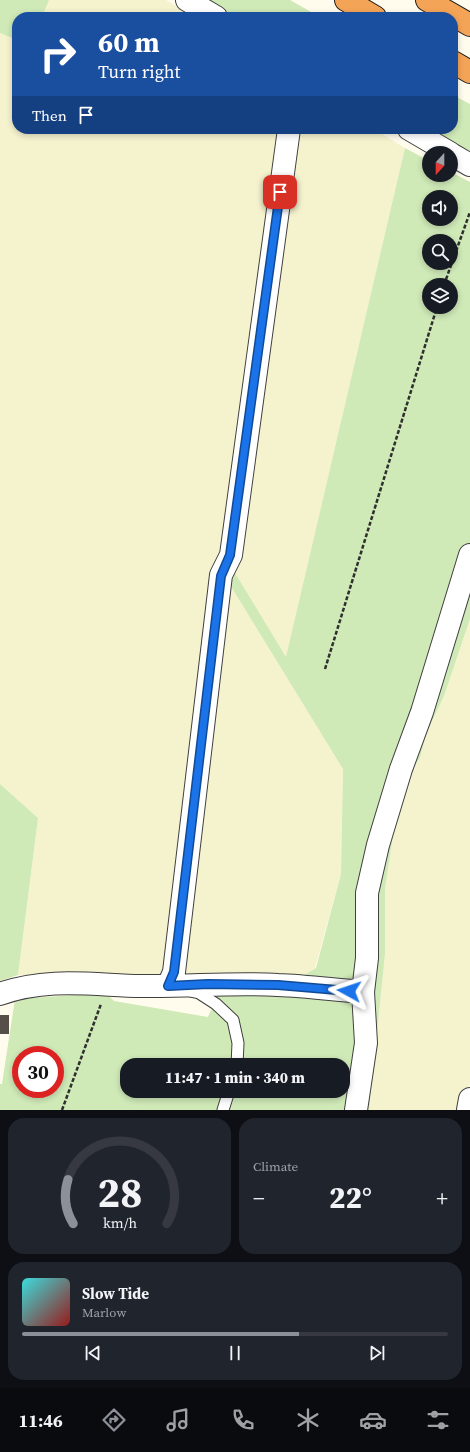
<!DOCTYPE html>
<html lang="en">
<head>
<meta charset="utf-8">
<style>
  :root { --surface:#171b24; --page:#20242c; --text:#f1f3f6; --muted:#9ea1a6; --line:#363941; --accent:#8c9099 }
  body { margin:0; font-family:"Source Serif 4",serif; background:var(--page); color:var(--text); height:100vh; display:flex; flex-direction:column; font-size:15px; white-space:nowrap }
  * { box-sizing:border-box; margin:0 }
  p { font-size:13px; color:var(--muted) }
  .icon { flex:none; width:22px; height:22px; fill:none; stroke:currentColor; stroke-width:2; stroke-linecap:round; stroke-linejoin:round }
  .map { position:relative; height:1110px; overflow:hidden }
  .drawer { display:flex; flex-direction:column; gap:8px; padding:8px; background:#0d0f14; flex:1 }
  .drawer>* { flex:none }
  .guide { position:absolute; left:12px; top:12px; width:446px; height:122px; border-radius:16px; box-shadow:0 2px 6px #0003; background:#1a4fa0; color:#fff; overflow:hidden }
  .needle { width:26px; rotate:201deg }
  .buttons { position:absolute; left:422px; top:146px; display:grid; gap:8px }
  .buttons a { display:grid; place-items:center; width:36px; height:36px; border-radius:50%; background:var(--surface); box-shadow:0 2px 6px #0003; font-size:20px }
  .speed { position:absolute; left:12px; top:1046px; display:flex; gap:8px; font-size:20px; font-weight:700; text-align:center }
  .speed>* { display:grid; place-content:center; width:52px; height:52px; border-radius:50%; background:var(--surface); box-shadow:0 2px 6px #0003; line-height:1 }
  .speed .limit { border:6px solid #d22; background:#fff; color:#111 }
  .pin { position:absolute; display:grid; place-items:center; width:34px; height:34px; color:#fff; margin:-17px; border-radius:8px; box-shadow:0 2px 6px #0006 }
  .me { position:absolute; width:44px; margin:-22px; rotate:275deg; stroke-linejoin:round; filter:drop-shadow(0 0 3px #0008) }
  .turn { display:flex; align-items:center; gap:14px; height:84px; padding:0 20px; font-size:18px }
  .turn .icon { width:52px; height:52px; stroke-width:2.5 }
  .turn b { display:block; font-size:28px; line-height:34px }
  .then { display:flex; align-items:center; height:38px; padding:0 20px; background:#0003; gap:8px; font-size:15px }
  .big { font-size:30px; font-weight:800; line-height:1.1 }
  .drawer .card { flex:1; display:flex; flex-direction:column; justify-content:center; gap:6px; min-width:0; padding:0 14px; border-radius:16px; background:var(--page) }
  .drawer .dial { align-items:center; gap:0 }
  .dial svg { height:104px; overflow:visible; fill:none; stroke:var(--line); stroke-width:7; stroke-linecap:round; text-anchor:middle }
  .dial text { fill:var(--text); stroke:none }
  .song { display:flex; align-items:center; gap:12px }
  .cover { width:48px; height:48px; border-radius:6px; background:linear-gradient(135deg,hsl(180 70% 55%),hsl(0 70% 35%)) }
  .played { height:4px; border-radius:2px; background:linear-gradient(90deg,var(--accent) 65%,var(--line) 65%) }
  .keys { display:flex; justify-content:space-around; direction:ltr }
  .heat { display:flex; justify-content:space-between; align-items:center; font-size:22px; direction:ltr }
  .drawer .tiles { flex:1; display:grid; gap:8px; grid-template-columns:1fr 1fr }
  .card:last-child { grid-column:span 2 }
  .trip { position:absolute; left:120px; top:1058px; width:230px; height:40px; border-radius:16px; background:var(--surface); box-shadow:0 2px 6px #0003; font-weight:800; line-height:40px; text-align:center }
  .tab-bar { display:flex; height:64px; justify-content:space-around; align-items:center; background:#090b0e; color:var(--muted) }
  .tab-bar .icon { width:28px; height:28px }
  .tab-bar .on { color:var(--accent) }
  .tab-bar b { font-size:18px; color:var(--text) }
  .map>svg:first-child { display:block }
  .farmland { fill:#f5f3ce }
  .green { fill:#cfe9b7; fill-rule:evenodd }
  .building { fill:#564f49 }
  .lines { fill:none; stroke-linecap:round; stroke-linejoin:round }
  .service-casing { stroke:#404040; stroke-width:13 }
  .minor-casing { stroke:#404040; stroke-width:24 }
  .motorway-casing { stroke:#1e1e1e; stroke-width:24 }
  .path { stroke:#2f2f2f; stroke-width:2.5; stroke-dasharray:4 2; stroke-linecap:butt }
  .service { stroke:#fff; stroke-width:11 }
  .minor { stroke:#fff; stroke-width:22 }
  .motorway { stroke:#f4a456; stroke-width:22 }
  .route-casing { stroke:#114b97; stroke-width:10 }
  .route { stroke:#1a73e8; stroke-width:7 }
</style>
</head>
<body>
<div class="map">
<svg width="470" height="1110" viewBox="0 0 470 1110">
  <rect width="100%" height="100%" fill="#fffced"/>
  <path class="farmland" d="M49,0H166L195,17H42Z
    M0,33L17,40V129H282L227,580L343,769L341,874L315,968L301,978H221L18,975L38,818L0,784Z
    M295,129H374L405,148L286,658L235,573Z
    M470,619V1083L464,1110H369L385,954V889L393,836L414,767L420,758L426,734L444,696Z"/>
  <path class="green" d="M0,0H49L42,17H17V40L0,33Z
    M195,0H290L320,17H224Z
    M453,95L470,104V159L417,129H453Z
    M405,148L429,161V175H451V172L470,182V619L444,696L426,734L420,758L414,767L393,836L385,889V954L369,1110H0V1084H2L15,999L106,993L114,1001L208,1017L220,989L299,978L316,968L341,874L343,769L227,580L235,573L286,657ZM429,197H451V219H429ZM429,241H451V263H429ZM429,285H451V307H429ZM21,1055H55V1089H21ZM127,1065H343V1091H127Z
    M0,784L38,818L18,975L0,981Z"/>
  <path class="building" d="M0,1015H9V1034H0Z"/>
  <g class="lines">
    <g class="service-casing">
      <path id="service" d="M190,991L199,993L216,1004L233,1020L238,1043L237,1065
        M223,1110L229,1091"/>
    </g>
    <g class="minor-casing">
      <path id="minor" d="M187,0L216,17
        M409,129L450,153
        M451,154L470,165
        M168,986L174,972L221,575L231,555L289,129
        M0,994C47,977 93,985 141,986C187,987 233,982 278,985C307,986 335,990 363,992
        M356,1110L366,1043L363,992L367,958V893L378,845L401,769L422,712L470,555
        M468,1110L470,1099"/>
    </g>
    <g class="motorway-casing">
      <path id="motorway" d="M346,0L375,17
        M427,0L470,25
        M453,62L470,72"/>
    </g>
    <path class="path" d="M444,285L470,212
      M325,669L437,307
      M62,1110L101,1004"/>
    <use href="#service" class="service"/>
    <use href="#minor" class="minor"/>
    <use href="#motorway" class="motorway"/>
  </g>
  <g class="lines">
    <g class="route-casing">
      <path id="route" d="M280,192L230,555L221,576L174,972L168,986L208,984L278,985L349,991"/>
    </g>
    <use href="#route" class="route"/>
  </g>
</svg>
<div class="buttons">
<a><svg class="needle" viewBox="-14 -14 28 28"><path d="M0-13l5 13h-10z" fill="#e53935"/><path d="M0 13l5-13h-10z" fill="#9ea1a6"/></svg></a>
<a><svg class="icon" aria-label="sound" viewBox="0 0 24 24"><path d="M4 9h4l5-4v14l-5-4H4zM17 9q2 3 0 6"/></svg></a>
<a><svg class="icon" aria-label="search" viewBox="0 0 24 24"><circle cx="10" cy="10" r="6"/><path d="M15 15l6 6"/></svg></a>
<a><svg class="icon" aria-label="layers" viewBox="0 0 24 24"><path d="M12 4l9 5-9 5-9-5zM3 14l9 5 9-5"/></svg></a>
</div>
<div class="speed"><div class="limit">30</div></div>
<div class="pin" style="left:280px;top:192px;background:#d93025"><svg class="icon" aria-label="arrive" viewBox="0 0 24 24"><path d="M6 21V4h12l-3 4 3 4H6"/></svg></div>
<svg class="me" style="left:349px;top:991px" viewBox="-20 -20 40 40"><path d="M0-17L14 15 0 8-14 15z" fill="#1a73e8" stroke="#fff" stroke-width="4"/></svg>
<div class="trip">11:47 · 1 min · 340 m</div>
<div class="guide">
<div class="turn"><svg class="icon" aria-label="right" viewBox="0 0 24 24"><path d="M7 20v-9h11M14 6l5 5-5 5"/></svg><div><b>60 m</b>Turn right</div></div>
<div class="then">Then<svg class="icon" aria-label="arrive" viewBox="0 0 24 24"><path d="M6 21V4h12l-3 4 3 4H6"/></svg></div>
</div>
</div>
<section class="drawer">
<div class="tiles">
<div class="card dial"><svg viewBox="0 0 100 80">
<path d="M14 69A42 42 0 1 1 86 69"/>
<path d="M14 69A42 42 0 0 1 10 35" stroke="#8c9099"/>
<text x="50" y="56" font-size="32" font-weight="700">28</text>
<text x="50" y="72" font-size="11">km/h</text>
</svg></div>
<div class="card"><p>Climate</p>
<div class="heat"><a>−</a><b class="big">22°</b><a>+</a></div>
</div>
<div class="card">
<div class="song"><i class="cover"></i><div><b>Slow Tide</b><p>Marlow</p></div></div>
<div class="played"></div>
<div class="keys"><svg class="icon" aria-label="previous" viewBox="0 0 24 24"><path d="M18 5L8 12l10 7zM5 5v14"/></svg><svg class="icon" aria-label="pause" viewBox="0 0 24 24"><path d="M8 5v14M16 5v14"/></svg><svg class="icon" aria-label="next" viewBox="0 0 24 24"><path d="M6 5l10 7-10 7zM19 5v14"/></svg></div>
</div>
</div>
</section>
<nav class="tab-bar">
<b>11:46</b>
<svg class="icon on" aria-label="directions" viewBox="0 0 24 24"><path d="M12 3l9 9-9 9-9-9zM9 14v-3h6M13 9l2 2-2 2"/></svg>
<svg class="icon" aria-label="music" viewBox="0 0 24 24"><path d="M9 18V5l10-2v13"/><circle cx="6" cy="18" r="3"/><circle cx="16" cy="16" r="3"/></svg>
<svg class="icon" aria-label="phone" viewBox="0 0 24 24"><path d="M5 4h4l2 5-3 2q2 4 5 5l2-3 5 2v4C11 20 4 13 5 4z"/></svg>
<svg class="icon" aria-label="climate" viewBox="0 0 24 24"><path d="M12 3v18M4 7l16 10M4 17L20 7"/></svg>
<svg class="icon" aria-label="car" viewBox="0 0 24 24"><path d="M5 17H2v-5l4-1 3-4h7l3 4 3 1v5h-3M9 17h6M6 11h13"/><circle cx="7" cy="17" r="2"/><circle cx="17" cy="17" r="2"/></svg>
<svg class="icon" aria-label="filters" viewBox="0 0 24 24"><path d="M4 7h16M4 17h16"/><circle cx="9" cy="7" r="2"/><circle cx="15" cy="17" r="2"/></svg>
</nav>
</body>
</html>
